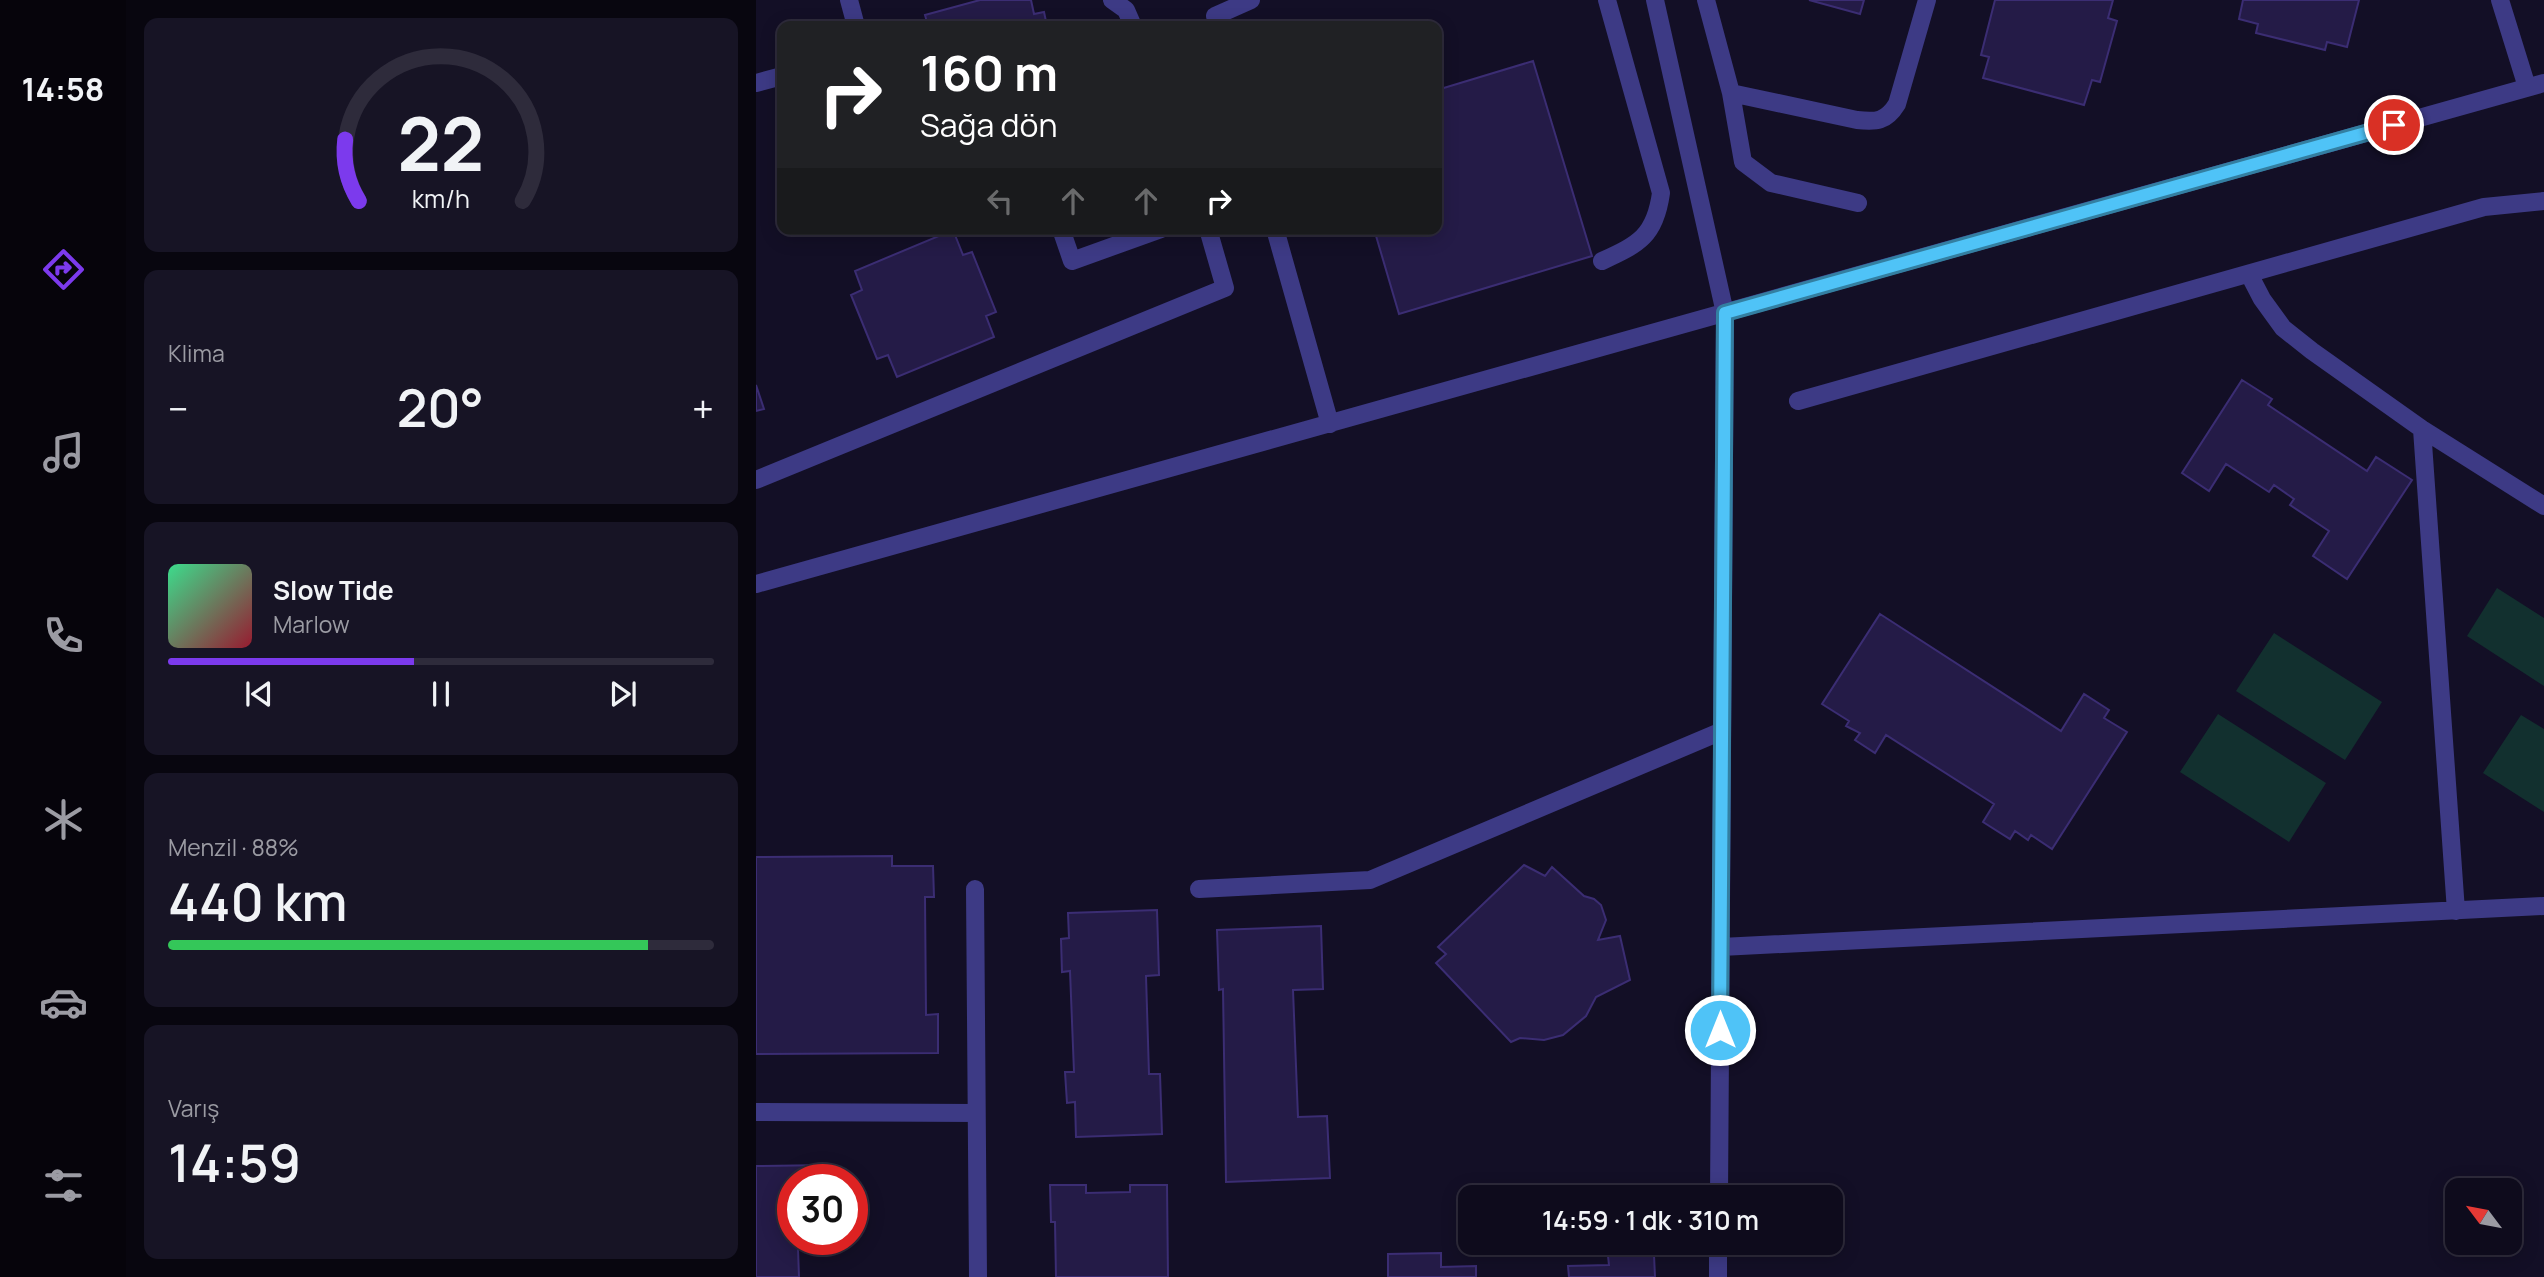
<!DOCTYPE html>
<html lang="tr">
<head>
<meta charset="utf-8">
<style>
  :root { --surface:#0e0b1c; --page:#171425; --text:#f1f3f6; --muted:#9b9ba3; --line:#2e2b3b; --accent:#7c3aed }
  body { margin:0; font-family:Manrope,sans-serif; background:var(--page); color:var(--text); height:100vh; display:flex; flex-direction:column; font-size:26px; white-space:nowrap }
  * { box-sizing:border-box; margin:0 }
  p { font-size:23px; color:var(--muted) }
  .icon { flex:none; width:38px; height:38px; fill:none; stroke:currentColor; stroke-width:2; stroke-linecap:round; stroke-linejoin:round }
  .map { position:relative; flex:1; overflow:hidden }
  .side { display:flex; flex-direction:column; gap:18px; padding:18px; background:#08060f; width:630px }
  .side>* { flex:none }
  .hud { position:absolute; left:21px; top:21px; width:665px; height:214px; border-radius:14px; box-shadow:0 4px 18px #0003,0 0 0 2px var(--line); background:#202124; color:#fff; overflow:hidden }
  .needle { width:46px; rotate:302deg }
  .buttons { position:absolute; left:1689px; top:1178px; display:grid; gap:14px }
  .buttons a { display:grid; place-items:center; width:77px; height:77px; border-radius:14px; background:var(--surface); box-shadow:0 4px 18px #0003,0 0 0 2px var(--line); font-size:35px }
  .speed { position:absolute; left:21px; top:1164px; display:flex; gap:14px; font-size:35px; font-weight:700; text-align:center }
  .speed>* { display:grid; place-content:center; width:91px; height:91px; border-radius:50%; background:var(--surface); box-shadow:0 4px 18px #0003,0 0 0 2px var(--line); line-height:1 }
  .speed .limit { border:10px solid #d22; background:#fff; color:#111 }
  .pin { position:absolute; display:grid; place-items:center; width:60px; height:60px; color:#fff; margin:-30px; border:4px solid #fff; border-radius:50%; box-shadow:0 2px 7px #0007 }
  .me { position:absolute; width:77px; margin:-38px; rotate:0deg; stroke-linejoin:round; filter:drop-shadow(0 0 5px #0008) }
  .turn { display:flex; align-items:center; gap:24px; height:147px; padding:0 28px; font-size:32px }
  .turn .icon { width:91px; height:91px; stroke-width:2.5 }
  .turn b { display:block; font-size:49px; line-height:60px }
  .lanes { display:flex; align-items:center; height:66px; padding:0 28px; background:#0003; justify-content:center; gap:35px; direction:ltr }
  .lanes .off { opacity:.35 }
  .big { font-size:52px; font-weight:600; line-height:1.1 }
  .side .tile { flex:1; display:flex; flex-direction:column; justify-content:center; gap:10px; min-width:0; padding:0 24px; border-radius:14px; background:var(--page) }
  .side .dial { align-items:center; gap:0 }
  .dial svg { height:182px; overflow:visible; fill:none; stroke:var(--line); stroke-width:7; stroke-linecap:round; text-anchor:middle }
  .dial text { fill:var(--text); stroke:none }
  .song { display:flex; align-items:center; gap:21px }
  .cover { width:84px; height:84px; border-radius:10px; background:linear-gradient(135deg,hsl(150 70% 55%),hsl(350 70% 35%)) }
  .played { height:7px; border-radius:4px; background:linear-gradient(90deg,var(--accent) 45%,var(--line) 45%) }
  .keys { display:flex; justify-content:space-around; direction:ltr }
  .heat { display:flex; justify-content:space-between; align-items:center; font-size:38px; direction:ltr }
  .charge { height:10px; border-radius:5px; background:linear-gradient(90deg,#34c759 88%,var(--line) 0) }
  .trip { position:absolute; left:702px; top:1185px; width:385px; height:70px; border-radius:14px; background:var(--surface); box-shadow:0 4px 18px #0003,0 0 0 2px var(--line); font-weight:600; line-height:70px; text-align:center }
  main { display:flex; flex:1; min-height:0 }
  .dock { display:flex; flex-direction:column; width:126px; justify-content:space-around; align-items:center; background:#06040b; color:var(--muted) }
  .dock .icon { width:49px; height:49px }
  .dock .active { color:var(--accent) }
  .dock b { font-size:32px; color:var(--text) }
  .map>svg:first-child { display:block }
  .green { fill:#12302f }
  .building { fill:#241b47; stroke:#3b2d73; stroke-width:2 }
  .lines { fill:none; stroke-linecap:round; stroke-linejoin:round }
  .minor { stroke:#3d3a85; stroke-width:18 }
  .route-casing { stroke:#337fa1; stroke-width:18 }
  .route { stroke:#4fc3f7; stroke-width:12 }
</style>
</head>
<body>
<main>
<nav class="dock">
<b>14:58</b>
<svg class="icon active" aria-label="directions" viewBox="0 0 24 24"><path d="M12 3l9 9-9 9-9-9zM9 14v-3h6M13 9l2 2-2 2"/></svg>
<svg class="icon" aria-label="music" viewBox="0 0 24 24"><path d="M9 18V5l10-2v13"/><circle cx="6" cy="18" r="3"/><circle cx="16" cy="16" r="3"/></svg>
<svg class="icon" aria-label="phone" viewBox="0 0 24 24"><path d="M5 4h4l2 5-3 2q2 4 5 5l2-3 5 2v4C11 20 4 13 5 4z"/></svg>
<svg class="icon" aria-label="climate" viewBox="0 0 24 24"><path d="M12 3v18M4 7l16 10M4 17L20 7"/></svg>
<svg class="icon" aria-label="car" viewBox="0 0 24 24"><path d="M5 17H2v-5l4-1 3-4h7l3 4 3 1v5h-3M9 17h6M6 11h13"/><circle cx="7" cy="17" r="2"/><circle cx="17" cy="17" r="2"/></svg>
<svg class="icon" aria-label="filters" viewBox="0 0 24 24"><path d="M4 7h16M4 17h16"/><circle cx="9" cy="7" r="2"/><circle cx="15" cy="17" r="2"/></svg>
</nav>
<section class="side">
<div class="tile dial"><svg viewBox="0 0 100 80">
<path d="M14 69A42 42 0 1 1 86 69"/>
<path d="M14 69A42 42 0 0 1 8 42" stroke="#7c3aed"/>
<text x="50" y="56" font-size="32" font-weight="700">22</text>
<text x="50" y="72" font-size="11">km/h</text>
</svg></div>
<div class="tile"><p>Klima</p>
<div class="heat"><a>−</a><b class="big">20°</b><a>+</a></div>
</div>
<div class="tile">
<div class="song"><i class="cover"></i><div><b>Slow Tide</b><p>Marlow</p></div></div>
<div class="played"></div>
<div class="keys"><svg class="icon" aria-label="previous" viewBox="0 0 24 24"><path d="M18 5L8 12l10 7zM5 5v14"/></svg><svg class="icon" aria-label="pause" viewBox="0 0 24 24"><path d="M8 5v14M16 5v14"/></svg><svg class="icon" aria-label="next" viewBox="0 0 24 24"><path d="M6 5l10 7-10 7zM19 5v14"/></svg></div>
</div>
<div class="tile"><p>Menzil · 88%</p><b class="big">440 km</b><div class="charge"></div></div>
<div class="tile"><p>Varış</p><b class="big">14:59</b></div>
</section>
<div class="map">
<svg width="1788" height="1277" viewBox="0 0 1788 1277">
  <rect width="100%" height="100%" fill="#130f26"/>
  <path class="green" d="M1741,588L1788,618V686L1711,636Z
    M1518,633L1626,702L1589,760L1480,691Z
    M1462,714L1570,783L1533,842L1424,772Z
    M1765,715L1788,729V812L1727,773Z"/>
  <path class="building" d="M224,0H275L278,14L288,12L291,26H172L169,15Z
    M1053,0H1108L1104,14Z
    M1239,0H1357L1352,18L1361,21L1344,82L1336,80L1328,105L1227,78L1233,57L1225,55Z
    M1487,0H1603L1591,47L1571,42L1569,50L1500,33L1502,24L1483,19Z
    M777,61L836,256L643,314L618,229H681V90Z
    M197,230L207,255L216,252L240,312L230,316L238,337L141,377L132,355L121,359L95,295L106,290L99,271Z
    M1486,380L1516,399L1512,405L1611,471L1620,457L1656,480L1591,579L1557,556L1573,531L1534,505L1538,499L1518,485L1513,492L1470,464L1453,491L1426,473Z
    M0,385L8,409L0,411Z
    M1124,614L1305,731L1328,694L1353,710L1348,718L1371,732L1296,849L1275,835L1272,840L1259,831L1254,839L1227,822L1238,804L1130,735L1119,753L1099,740L1104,733L1090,726L1093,721L1066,704Z
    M136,856V866H177L178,897H169L170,1015L182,1014V1053L0,1054V857Z
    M768,865L789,876L796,867L828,896L838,899L845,905L850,920L842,940L864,936L874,980L840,997L830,1016L807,1035L788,1040L764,1038L755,1042L680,963L690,954L682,947Z
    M401,910L403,975L390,976L393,1074H404L406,1134L320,1137L319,1102L311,1103L309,1072H318L314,971L306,972L305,939L313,938L312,913Z
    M565,926L567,989L537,990L542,1117L571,1116L574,1178L470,1182L467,989L463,990L461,930Z
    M71,1165V1180H37V1239H71V1248L42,1249L43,1277H0V1166Z
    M294,1185H330V1193L374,1192V1185H411L412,1277H300L299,1222H295Z
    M685,1253V1267L720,1266V1277H632V1254Z
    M898,1255L899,1277H813L812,1266L853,1265L852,1256Z"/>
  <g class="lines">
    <path class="minor" d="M93,0L100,26
      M356,0L370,10L377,26
      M899,0L969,313L963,1197
      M950,0L975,93L987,162L1015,183L1102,203
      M1744,0L1771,87
      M459,16L495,0
      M0,83L26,76
      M975,93L1101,120C1120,122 1130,122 1141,104L1171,0
      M305,229L316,261L405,229
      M519,229L574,424
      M846,261C883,244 899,236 905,193L851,0
      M1493,274L1506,299L1527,328L1556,351L1666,429L1788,506
      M1042,401L1728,207L1788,201
      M1666,429L1700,911
      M0,480L469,288L452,229
      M0,584L1788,83
      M219,889L222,1277
      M443,889L614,880L966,731
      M965,947L1788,906
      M0,1112L220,1113
      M962,1277V1242"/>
  </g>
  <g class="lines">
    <g class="route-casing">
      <path id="route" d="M964,1030L969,313L1638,125"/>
    </g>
    <use href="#route" class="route"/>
  </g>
</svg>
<div class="buttons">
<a><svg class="needle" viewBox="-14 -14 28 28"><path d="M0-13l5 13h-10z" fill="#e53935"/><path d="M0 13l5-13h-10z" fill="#9b9ba3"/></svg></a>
</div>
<div class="speed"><div class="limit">30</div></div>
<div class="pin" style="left:1638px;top:125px;background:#d93025"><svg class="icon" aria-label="arrive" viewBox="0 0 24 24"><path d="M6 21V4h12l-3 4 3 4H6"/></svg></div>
<svg class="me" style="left:964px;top:1030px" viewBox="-20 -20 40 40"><circle r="17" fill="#4fc3f7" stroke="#fff" stroke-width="3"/><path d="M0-11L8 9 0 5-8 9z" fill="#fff"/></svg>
<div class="trip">14:59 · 1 dk · 310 m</div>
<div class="hud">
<div class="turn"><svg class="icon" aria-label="right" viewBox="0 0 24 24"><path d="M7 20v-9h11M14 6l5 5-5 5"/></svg><div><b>160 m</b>Sağa dön</div></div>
<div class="lanes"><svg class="icon off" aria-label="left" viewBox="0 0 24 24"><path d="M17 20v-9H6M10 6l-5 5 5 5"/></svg><svg class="icon off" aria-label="ahead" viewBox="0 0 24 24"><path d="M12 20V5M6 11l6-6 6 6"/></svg><svg class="icon off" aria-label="ahead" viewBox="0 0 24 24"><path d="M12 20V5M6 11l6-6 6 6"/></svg><svg class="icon" aria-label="right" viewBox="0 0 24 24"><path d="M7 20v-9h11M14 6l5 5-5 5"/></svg></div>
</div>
</div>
</main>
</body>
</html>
